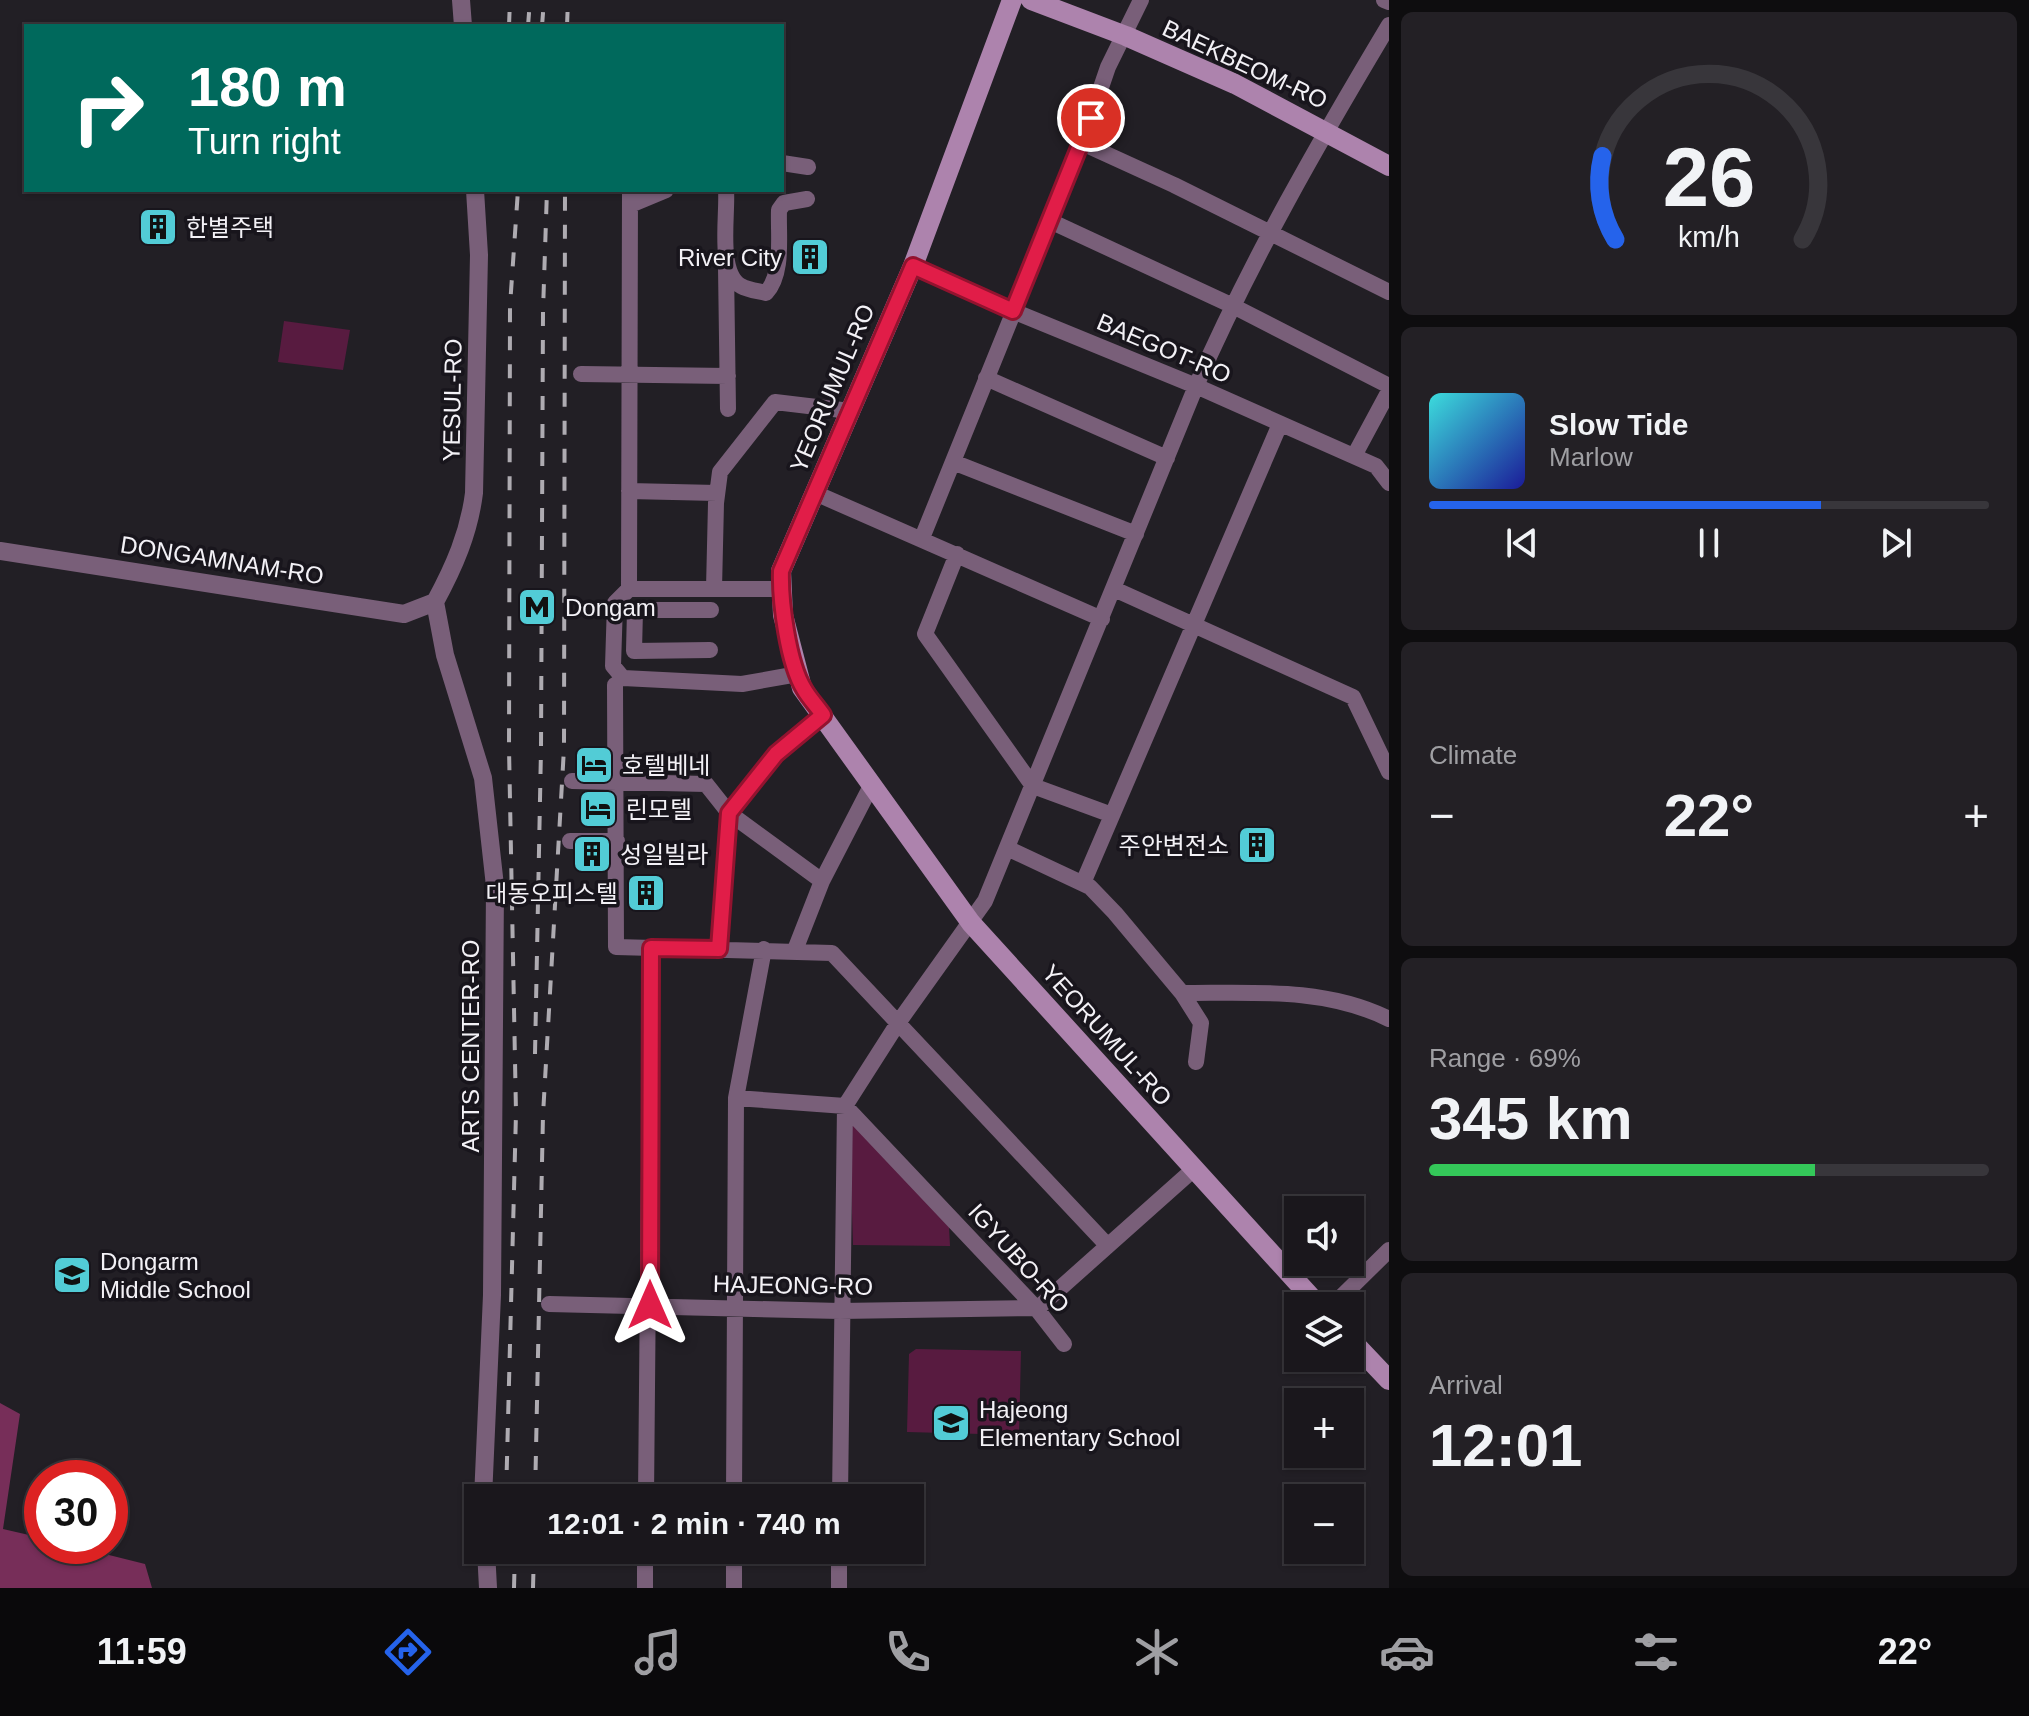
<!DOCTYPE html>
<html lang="en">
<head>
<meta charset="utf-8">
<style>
  :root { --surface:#1a171c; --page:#232025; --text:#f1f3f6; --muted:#9f9fa3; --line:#38363b; --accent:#2563eb }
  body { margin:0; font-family:Helvetica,"Noto Sans KR",sans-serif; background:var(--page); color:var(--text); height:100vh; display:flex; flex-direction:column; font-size:30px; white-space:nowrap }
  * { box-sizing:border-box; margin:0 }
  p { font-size:26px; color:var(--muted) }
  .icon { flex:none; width:44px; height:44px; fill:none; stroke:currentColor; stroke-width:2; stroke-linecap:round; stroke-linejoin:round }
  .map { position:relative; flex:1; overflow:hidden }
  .drawer { display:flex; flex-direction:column; gap:12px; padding:12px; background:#0e0d0f; width:640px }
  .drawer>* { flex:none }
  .hud { position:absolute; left:24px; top:24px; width:760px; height:168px; border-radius:0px; box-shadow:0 2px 6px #0004,0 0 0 2px var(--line); background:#00695c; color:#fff; overflow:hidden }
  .tools { position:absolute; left:1284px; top:1196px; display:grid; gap:16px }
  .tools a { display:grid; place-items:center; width:80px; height:80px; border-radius:0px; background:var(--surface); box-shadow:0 2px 6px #0004,0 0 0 2px var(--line); font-size:40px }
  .speed { position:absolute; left:24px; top:1460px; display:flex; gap:16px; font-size:40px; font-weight:700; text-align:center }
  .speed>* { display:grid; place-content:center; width:104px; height:104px; border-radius:50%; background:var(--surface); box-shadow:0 2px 6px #0004,0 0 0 2px var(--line); line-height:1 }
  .speed .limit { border:12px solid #d22; background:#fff; color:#111 }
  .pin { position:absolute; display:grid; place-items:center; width:68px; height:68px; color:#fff; margin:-34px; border:4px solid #fff; border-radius:50%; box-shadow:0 2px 8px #0007 }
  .me { position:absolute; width:88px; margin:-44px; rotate:0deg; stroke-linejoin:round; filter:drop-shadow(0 0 6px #0008) }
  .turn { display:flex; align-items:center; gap:28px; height:168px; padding:0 32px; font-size:36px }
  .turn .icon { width:104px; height:104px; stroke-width:2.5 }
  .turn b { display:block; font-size:56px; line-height:68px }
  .big { font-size:60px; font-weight:700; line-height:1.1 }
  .drawer .tile { flex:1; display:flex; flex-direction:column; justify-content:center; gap:12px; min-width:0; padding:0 28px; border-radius:12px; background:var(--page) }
  .drawer .dial { align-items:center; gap:0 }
  .dial svg { height:208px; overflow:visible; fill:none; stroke:var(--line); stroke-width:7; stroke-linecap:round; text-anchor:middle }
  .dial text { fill:var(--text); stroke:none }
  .song { display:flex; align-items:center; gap:24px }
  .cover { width:96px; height:96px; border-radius:12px; background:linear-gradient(135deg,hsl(180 70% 55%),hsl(240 70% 35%)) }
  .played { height:8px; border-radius:4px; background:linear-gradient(90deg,var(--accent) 70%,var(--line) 70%) }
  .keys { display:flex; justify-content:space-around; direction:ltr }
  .heat { display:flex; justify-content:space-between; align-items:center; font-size:44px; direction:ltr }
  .charge { height:12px; border-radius:6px; background:linear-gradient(90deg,#34c759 69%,var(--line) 0) }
  .trip { position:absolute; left:464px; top:1484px; width:460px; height:80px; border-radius:0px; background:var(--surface); box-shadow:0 2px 6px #0004,0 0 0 2px var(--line); font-weight:700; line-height:80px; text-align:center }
  .tab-bar { display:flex; height:128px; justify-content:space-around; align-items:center; background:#0a090b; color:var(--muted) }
  .tab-bar .icon { width:56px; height:56px }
  .tab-bar .selected { color:var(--accent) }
  .tab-bar b { font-size:36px; color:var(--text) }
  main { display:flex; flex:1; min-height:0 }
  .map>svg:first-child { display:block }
  .green { fill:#581b40 }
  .forest { fill:#772e59 }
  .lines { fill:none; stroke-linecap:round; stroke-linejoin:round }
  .minor { stroke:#795f79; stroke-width:16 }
  .tertiary { stroke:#795f79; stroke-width:18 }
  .secondary { stroke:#ad83ad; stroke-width:20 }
  .rail { stroke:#aeabb1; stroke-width:4; stroke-dasharray:14 14; stroke-linecap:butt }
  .route-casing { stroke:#92132f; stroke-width:20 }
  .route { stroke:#e11d48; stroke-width:14 }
  .labels { text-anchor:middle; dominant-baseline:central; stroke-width:7; stroke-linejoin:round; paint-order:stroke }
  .street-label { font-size:24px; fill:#f3f1f6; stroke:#18151c }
  .poi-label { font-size:24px; fill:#f3f1f6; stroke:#18151c; text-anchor:start }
</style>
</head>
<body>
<main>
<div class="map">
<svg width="1389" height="1588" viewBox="0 0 1389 1588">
  <rect width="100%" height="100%" fill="#221f25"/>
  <path class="green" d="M284,321L350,330L343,370L278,362Z
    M849,1120L949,1227L950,1246L853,1245Z
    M916,1349L1021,1351L1019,1435L907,1432L909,1354Z"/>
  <path class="forest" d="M0,1403L20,1414L3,1529L42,1538V1546H73L145,1564L152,1588H0Z"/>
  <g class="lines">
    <path class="minor" d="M1384,0L1389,2
      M1082,143L1174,185L1389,292
      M782,163L808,167
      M726,190C728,215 717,273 741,286C748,290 758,291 766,293C784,273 778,236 779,210L784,203L807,199
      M630,205L666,190
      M1050,221L1231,305L1389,386
      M913,266L1013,311L1196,386L1376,466L1389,483
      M726,268L728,409
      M581,374L728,376
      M986,378L1167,458
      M1354,456L1389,391
      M953,462L1136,534
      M629,491L717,493
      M815,493L1102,619
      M922,538L1082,143L1108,67L1141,0
      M957,554L925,634L1033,786L1112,815
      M629,589L630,190
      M714,589L716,503L720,472L775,402L850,411
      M781,589H629L615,603L613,666L623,678L742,684L798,674
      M1114,589L1353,697L1389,772
      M710,650L634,651L635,610H711
      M615,685L616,947L832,953L1107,1245
      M572,781L706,784L729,813L822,881
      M570,841H617
      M1007,848L1090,887L1115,913L1182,993L1201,1023L1196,1062
      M1083,883L1280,424
      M719,949L729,813L776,754L823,715
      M795,950L822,881L871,786
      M1182,993C1252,993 1325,987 1389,1019
      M736,1098L845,1106L1036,1308L1064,1344
      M549,1304L840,1311L1036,1308
      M1332,1306L1389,1250
      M1038,1308L1194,1169
      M646,1498L651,948
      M734,1498L736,1098L764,949
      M840,1498L845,1106L898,1023L985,901L1196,386C1251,260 1319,142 1389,25
      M645,1588V1550
      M734,1588V1550
      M839,1588V1550"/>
    <path class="tertiary" d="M461,0L463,26
      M0,551L404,614L435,602
      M435,602L445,655L483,778L495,886L492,1295L483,1498
      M435,602C454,567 469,533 474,493L479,255L475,190
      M486,1550L488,1588"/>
    <path class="secondary" d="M1012,0L913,266L781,571L783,615L802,688L971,923L1319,1306
      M1031,0L1126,36L1235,84L1389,166
      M1350,1339L1389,1380"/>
    <path class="rail" d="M509,26L510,0
      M528,26L530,0
      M542,26L544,0
      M567,26L568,0
      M535,1054L541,749L543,311L547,190
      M506,1498L516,1113L509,748L510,306L518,190
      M535,1498L543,1115L564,748L565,190
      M514,1588L515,1550
      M533,1588L534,1550"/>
  </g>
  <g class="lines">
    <g class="route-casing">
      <path id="route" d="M650,1305L651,948L719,949L729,813L776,754L823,715C817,706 809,698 804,689C788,663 780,601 781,571L913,266L1013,311L1091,118"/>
    </g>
    <use href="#route" class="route"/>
  </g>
  <defs>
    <g id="building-square" transform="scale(2)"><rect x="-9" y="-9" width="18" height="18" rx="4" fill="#52ccd6" stroke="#18151c"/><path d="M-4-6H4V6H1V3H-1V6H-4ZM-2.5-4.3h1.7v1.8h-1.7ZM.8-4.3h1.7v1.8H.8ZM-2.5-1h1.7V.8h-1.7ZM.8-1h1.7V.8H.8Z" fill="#111"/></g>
    <g id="metro-square" transform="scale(2)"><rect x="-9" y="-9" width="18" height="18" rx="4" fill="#52ccd6" stroke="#18151c"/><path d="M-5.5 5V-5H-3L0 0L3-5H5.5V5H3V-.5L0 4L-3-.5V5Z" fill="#111"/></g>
    <g id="hotel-square" transform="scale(2)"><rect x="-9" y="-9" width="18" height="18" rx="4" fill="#52ccd6" stroke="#18151c"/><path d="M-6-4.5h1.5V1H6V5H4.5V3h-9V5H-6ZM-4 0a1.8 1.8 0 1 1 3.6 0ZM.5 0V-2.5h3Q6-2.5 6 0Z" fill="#111"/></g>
    <g id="school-square" transform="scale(2)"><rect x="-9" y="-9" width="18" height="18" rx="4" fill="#52ccd6" stroke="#18151c"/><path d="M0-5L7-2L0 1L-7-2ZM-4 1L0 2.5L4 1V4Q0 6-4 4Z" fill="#111"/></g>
  </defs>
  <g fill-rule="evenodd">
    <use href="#building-square" x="158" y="227"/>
    <use href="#building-square" x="810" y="257"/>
    <use href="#metro-square" x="537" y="607"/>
    <use href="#hotel-square" x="594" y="765"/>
    <use href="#hotel-square" x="598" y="809"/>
    <use href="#building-square" x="1257" y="845"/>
    <use href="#building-square" x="592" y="854"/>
    <use href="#building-square" x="646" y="893"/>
    <use href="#school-square" x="72" y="1275"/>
    <use href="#school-square" x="951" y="1423"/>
  </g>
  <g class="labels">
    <g class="street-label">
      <text transform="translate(1245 64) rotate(25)">BAEKBEOM-RO</text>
      <text transform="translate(1164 348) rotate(23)">BAEGOT-RO</text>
      <text transform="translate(832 388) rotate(-67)">YEORUMUL-RO</text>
      <text transform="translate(452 400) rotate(-89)">YESUL-RO</text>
      <text transform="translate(222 560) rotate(9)">DONGAMNAM-RO</text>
      <text transform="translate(1107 1035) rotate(48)">YEORUMUL-RO</text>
      <text transform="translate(470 1046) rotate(-90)">ARTS CENTER-RO</text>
      <text transform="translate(1019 1258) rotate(48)">IGYUBO-RO</text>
      <text transform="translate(793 1285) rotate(1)">HAJEONG-RO</text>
    </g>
    <g class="poi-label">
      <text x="186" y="227">한별주택</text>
      <text x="782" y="257" text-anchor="end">River City</text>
      <text x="565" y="607">Dongam</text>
      <text x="622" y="765">호텔베네</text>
      <text x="626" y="809">린모텔</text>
      <text x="1229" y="845" text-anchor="end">주안변전소</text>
      <text x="620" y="854">성일빌라</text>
      <text x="618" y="893" text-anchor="end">대동오피스텔</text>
      <text x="100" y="1261">Dongarm<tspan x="100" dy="28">Middle School</tspan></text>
      <text x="979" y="1409">Hajeong<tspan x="979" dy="28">Elementary School</tspan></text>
    </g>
  </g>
</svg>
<div class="tools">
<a><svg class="icon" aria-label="sound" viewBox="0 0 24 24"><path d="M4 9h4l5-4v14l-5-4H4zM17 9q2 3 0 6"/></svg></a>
<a><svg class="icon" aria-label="layers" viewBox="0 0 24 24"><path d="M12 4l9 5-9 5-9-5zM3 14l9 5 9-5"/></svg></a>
<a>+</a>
<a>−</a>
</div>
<div class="speed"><div class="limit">30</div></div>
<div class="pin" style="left:1091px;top:118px;background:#d93025"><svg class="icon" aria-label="arrive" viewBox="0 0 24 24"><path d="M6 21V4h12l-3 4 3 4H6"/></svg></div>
<svg class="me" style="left:650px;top:1305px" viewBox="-20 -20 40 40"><path d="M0-17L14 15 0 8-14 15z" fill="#e11d48" stroke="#fff" stroke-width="4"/></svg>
<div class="trip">12:01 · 2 min · 740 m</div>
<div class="hud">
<div class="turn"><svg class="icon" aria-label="right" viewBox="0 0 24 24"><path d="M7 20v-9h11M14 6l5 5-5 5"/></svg><div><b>180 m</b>Turn right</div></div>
</div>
</div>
<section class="drawer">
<div class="tile dial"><svg viewBox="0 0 100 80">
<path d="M14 69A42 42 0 1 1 86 69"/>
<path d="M14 69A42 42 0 0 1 9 37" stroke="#2563eb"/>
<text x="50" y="56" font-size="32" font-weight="700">26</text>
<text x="50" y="72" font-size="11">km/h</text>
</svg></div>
<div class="tile">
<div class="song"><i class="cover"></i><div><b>Slow Tide</b><p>Marlow</p></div></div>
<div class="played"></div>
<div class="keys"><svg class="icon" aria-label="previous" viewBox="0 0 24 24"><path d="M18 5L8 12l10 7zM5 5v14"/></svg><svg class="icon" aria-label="pause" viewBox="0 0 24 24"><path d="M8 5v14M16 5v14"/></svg><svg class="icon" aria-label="next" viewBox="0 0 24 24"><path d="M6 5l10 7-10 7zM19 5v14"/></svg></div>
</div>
<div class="tile"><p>Climate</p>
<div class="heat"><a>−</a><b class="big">22°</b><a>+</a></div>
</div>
<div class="tile"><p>Range · 69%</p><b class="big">345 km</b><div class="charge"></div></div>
<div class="tile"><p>Arrival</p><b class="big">12:01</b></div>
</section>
</main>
<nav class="tab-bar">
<b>11:59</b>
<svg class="icon selected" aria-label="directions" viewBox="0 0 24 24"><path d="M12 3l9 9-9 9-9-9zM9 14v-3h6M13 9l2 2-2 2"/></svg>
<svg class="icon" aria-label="music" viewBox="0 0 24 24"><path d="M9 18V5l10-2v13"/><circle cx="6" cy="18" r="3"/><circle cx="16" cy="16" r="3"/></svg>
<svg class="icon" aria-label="phone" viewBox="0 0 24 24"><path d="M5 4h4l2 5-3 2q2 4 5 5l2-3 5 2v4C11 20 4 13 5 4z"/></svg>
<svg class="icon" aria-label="climate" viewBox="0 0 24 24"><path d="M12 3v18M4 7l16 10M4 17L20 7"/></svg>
<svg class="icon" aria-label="car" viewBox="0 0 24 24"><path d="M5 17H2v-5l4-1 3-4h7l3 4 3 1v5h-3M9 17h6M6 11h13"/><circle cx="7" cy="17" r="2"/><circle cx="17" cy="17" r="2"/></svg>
<svg class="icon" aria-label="filters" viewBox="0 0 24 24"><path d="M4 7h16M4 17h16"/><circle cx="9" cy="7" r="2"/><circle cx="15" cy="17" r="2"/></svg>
<b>22°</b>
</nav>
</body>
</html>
